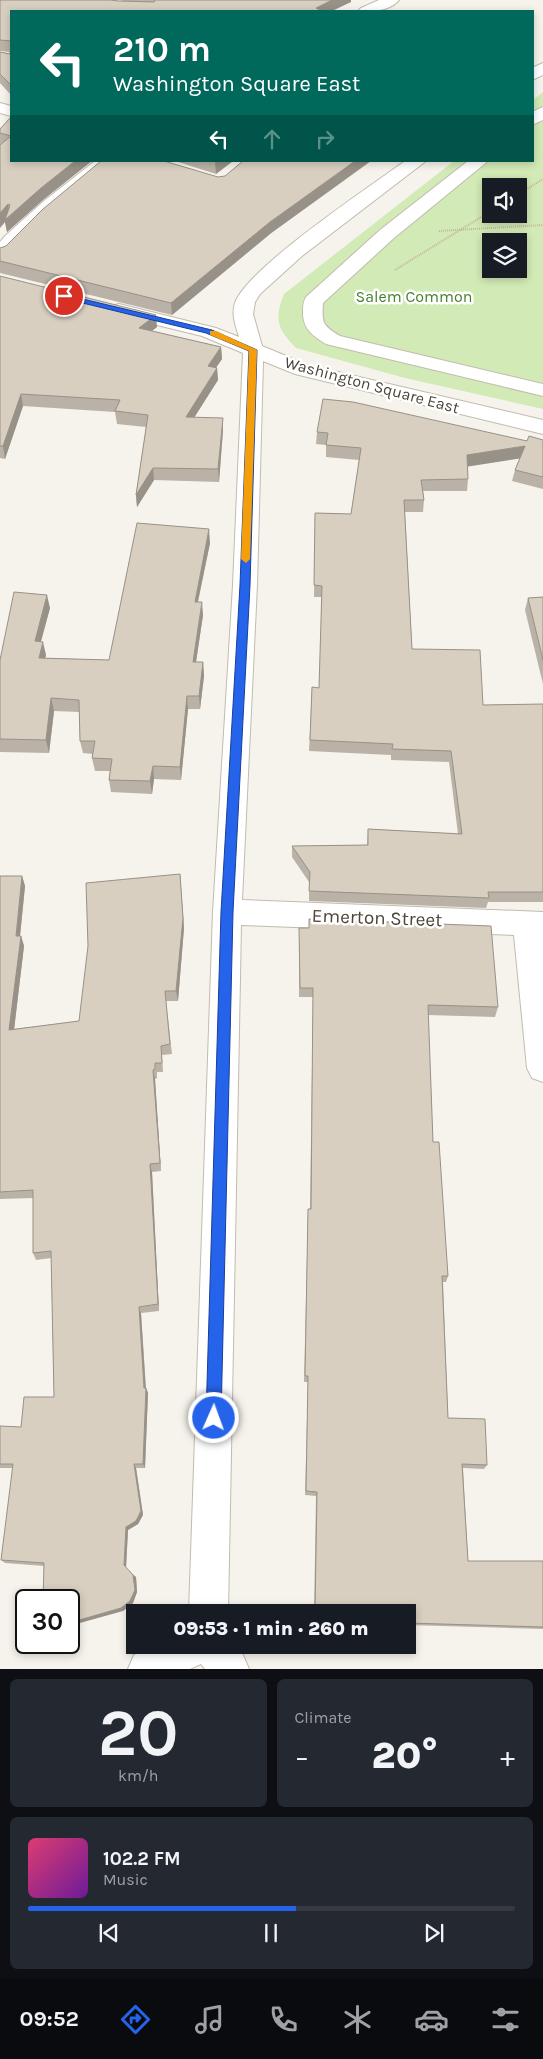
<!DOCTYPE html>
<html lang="en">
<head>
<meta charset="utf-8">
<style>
  :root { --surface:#171b24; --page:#242831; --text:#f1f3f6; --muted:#9ea1a6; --line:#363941; --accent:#2563eb }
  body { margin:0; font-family:Karla,sans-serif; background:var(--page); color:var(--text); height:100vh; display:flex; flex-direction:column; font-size:19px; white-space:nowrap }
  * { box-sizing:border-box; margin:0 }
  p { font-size:16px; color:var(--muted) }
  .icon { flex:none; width:28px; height:28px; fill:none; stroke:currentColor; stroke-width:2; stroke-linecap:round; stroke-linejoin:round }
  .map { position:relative; height:1669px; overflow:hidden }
  .panel { display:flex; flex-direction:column; gap:10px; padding:10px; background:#0d0f14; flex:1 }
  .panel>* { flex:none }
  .banner { position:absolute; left:10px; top:10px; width:524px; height:152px; border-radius:0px; box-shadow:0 2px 8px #0003; background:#00695c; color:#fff; overflow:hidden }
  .controls { position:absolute; left:482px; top:178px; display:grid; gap:10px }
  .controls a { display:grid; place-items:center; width:45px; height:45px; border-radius:0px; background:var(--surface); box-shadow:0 2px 8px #0003; font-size:25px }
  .speed { position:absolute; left:15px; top:1589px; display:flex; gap:10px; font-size:25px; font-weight:700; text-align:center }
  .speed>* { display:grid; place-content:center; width:65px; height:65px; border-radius:50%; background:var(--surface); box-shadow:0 2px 8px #0003; line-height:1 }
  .speed .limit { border:2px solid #111; border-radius:8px; background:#fff; color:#111 }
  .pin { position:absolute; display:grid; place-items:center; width:42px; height:42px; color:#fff; margin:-21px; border:2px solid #fff; border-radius:50%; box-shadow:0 1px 5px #0007 }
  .me { position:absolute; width:55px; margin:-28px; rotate:2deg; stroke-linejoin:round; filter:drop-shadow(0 0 4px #0008) }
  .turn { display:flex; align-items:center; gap:18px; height:105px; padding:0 20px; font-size:22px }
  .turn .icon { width:65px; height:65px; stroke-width:2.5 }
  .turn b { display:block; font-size:35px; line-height:42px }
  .lanes { display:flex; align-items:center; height:48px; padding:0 20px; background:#0003; justify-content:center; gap:25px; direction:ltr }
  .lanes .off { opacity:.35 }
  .big { font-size:38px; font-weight:800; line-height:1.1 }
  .panel .card { flex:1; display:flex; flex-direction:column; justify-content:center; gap:8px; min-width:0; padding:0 18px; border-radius:8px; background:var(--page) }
  .panel .dial { align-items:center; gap:0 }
  .dial b { font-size:65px; line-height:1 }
  .song { display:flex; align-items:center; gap:15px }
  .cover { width:60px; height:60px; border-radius:8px; background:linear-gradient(135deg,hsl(340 70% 55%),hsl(280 70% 35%)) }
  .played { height:5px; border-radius:2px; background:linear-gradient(90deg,var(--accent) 55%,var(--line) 55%) }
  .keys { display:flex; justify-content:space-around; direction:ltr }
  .heat { display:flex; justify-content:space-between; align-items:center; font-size:28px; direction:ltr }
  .panel .tiles { flex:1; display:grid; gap:10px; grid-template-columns:1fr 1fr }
  .card:last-child { grid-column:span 2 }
  .trip { position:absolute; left:126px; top:1604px; width:290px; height:50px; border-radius:0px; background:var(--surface); box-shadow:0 2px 8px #0003; font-weight:800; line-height:50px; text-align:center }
  .tabs { display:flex; height:80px; justify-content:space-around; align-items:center; background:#090b0e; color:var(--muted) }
  .tabs .icon { width:35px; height:35px }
  .tabs .on { color:var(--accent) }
  .tabs b { font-size:22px; color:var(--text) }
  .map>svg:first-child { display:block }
  .green { fill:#d2eab5; fill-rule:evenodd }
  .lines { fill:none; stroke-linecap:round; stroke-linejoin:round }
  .minor-casing { stroke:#c2bbae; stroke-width:2 }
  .path { stroke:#c4b79f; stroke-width:2; stroke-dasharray:1 1; stroke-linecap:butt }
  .minor { fill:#fff; fill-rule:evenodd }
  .wall { fill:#bab2a6 }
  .shaded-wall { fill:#979187 }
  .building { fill:#d8cfc1; stroke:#979187 }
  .route { fill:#2563eb; stroke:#184099 }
  .slow { fill:#f59e0b }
  .labels { text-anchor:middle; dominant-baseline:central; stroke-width:5; stroke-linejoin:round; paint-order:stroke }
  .far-park-label { font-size:16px; fill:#4a7f2a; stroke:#fff }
  .far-street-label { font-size:16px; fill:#4b4439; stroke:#fff }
  .street-label { font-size:19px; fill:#4b4439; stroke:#fff }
</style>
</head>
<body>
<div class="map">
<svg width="543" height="1669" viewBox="0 0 543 1669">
  <rect width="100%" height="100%" fill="#f6f3ec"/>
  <path class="green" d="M543,92V409L405,378L296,348C277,328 274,320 284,294L454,161H532L533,100ZM491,186H519V214H491ZM491,241H519V269H491Z"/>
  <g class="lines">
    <g class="minor-casing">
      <path id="minor" d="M379,0H399C390,11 372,12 358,11L361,8Z
        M543,63V75L532,80V68Z
        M0,103L11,106V116L0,113Z
        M543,107V120L532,125V112Z
        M95,161H115L44,220L7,257L0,259V242L5,236L44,201Z
        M405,161H426L302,256L260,294L255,302L253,314L262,346L308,365L543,420V434L295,374L263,361L257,585L242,900L543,912V1082L532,1078L527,1068L514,935L241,925L228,1612H189L213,912L233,585L243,353L202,336L112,314L109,310L112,306L119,304L216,328L239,337C236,327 231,314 235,303C247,268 371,186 405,161Z
        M468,161H488L394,238L323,303C322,323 322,325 340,336L543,384V396L326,344C313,336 303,329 303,313C303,307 303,302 306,297L380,230Z
        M154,1645H236L243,1655L249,1669H205L201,1664L190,1669H128L134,1655Z"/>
    </g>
    <path class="path" d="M519,194L543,179
      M439,231L543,225
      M395,270L491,211"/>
    <use href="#minor" class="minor"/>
  </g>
  <path class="wall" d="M0,0L129,2L119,0H351V2L11,11V95L0,83V52L10,54V52L0,51Z
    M11,117L43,200L7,232L5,222L1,144H0V129Z
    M175,161H233L216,174Z
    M270,234L172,315L0,273V248L6,246Z
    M0,276L157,327L152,331L221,347L222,359L216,367L217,368L218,380L194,417L223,430L219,482L154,480L137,507L136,495L146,427L117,424L115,412L23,406L5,459L0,458Z
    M317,432L527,441L543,440V489L512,481L515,470L520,458L468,466V479L467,491H423L424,500L423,512H405L412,649L483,705L543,704V902H488L486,908L309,901V882L292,857V846L367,845L368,829L458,834L449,762L391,760V755L309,751L312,687L319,688L322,597H314L315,513L351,514L359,460L326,457V445L316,444Z
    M210,543L198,602L203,615L196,662H203L204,676L200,709H188L181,780L154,779L152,794L111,792L109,780L110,771H95L92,758L93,754L83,753L80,741L79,712L54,711L49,753L0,752V660L50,608L41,642L46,655L45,658L109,660Z
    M543,597V684L525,610L528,598Z
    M180,874L184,928L178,1001H166L172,1054L162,1055L163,1072H157V1078L155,1079L161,1171L152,1172L159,1311L141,1313L146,1388L148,1393L145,1468H136L143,1515L138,1524L128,1530L126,1568L136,1577L137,1592L133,1603L123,1611L44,1566L5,1563L1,1560L13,1468H0V1430L21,1427L54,1397L51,1258L36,1260L33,1253V1198L0,1199V876H22L25,886L20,936H21L24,946L14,1029L79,1021Z
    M299,938L498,1007L495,1017L428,1015L433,1142L448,1276L446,1282H443L448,1418L487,1465L484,1469L463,1468L468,1561H543V1629L408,1625V1612H314L316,1496L305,1495L308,1382H304L308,1216L310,1209L313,997H299Z"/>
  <path class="shaded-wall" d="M332,0H351V2L332,11H316V8Z
    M75,161H92L43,200L7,232L5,222L0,228V213L8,204L10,215L41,188Z
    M216,161H233L216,174L215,162Z
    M355,161H371L270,234L172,315L171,303L270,222Z
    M156,315L157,327L140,340L139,328Z
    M221,347L222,359L209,378L208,366Z
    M217,368L218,380L187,429L186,417Z
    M21,394L23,406L5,459L3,446Z
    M223,418V430L219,482L218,469Z
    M525,446L523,458L465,467L467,455Z
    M153,468L154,480L137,507L136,495Z
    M209,529L210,543L195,615V602Z
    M47,595L50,608L37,655L35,641Z
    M202,602L203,615L194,675L193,662Z
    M43,642L46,655L42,671L39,658Z
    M203,662L204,676L200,709L199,696Z
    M187,696L188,709L181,780L180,767Z
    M51,698L54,711L49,753L46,740Z
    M153,766L154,779L152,794L150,781Z
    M180,874L184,928L178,1001L176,991Z
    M22,876L25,886L19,946L16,936Z
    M21,936L24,946L13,1039L9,1030Z
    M153,1070L155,1079L161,1171L160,1163Z
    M150,1164L152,1172L159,1311L158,1304Z
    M139,1307L141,1313L146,1393L144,1388Z
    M146,1388L148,1393L145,1468L143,1464Z
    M134,1464L136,1468L143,1515L138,1524L128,1530L126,1568L124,1565L126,1527Z
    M133,1575L136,1577L137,1592L133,1603L123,1611L69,1626V1623Z"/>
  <path class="building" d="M0,0H110L119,1L154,2L155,0H332L316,8L322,11H11V85L0,74V52L10,54L11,41L0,40Z
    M11,117V136L0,133V129Z
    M11,136V161H75L41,188L5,220L10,205L8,204L0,213V145Z
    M101,161H164L218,177L225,176L243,161H355L270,222L171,303L0,261V248L6,246L43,209Z
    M0,276L156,315L139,328L221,347L208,366L217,368L186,417L223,418L218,469L153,468L136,495L148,415L115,411L120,400L21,394L3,446H0Z
    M323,399L353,402L527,441L529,436L543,440V477L515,470L525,446L467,455L468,479L421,480L424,500H404L412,649L480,650L483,705L543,704V892H488L489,898L309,891L310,872L292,846L368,845V829L462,834L451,751L392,749L393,744L310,740L312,687L319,688L322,586L314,585L315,513L351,514L361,448L326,445L328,433L317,432Z
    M137,523L209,529L195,602H202L193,662H203L199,696H187L180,767L153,766L150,781L109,780L112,759L92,758L95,741H80L79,700L51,698L46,740L0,739V660L14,592L47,595L35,641L43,642L39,658L109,660Z
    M543,597V660L528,598Z
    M180,874L183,918L176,991H165L170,1044L161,1046L162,1063H155V1069L153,1070L160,1163L150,1164L158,1304L139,1307L144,1388H146L143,1464H134L141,1511L136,1521L126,1527L124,1565L133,1575L135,1590L130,1601L121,1608L69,1623V1600H43L44,1563L1,1560L13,1464H0V1426L21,1427L24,1397H54L51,1251L33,1253V1190L0,1192V876H22L16,936H21L9,1030L79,1021L88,946L86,883Z
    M309,919L491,926L498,1007L428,1005L433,1142H439L448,1276H442L448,1418L485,1419L487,1465L462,1464L468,1561H543V1627L408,1623V1612H315L317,1492L306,1491L308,1376H305L308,1209H311L313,988H300L299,928H309Z"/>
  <path class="route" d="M62,294L212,330L257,350L250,585L233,912L221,1418L219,1423L214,1425L208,1423L206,1418L221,912L240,585L249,351L206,333L62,298Z"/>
  <path class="slow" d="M210,331H216L257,350L250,559L246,563L241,559L249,351L210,335Z"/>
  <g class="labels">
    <g class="far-park-label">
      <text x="414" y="296">Salem Common</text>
    </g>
    <g class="far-street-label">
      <text transform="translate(372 385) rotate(15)">Washington Square East</text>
    </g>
    <g class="street-label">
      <text transform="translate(377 918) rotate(2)">Emerton Street</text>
    </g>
  </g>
</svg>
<div class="controls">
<a><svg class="icon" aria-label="sound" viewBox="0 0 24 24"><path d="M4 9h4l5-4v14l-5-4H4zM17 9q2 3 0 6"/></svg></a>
<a><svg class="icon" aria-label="layers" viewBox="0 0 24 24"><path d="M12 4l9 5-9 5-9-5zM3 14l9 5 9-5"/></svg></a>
</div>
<div class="speed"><div class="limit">30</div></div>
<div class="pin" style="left:64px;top:296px;background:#d93025"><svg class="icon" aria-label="arrive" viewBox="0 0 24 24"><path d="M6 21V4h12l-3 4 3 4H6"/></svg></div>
<svg class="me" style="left:214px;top:1418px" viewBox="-20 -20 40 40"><circle r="17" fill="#2563eb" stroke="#fff" stroke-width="3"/><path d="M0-11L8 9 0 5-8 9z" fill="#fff"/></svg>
<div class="trip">09:53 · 1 min · 260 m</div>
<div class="banner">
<div class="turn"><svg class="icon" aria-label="left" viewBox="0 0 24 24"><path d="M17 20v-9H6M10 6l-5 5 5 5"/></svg><div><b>210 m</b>Washington Square East</div></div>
<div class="lanes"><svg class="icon" aria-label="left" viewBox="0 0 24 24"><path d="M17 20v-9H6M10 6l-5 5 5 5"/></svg><svg class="icon off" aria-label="ahead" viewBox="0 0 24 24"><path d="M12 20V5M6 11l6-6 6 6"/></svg><svg class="icon off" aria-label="right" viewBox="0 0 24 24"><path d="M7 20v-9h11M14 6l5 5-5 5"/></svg></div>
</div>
</div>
<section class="panel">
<div class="tiles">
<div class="card dial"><b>20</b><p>km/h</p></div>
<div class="card"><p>Climate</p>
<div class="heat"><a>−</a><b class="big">20°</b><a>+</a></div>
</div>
<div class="card">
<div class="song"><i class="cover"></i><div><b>102.2 FM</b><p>Music</p></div></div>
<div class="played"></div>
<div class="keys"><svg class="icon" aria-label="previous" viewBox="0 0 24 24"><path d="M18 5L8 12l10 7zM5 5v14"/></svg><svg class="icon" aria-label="pause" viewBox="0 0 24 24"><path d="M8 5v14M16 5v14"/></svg><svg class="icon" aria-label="next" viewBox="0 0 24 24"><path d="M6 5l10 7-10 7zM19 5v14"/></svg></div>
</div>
</div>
</section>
<nav class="tabs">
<b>09:52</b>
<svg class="icon on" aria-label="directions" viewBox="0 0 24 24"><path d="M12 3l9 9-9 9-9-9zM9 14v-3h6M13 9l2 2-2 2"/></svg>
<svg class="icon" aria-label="music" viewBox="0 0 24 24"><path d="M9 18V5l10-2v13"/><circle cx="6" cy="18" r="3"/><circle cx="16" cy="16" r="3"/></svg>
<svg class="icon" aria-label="phone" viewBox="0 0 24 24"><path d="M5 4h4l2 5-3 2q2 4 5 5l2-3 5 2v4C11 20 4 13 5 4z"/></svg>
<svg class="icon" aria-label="climate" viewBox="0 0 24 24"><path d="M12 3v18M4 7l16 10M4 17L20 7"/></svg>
<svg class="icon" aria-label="car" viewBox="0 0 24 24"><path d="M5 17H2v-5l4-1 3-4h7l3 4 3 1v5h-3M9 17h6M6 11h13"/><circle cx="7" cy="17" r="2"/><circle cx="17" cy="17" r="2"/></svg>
<svg class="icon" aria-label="filters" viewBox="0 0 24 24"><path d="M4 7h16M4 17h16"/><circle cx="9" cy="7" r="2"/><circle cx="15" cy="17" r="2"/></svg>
</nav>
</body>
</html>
